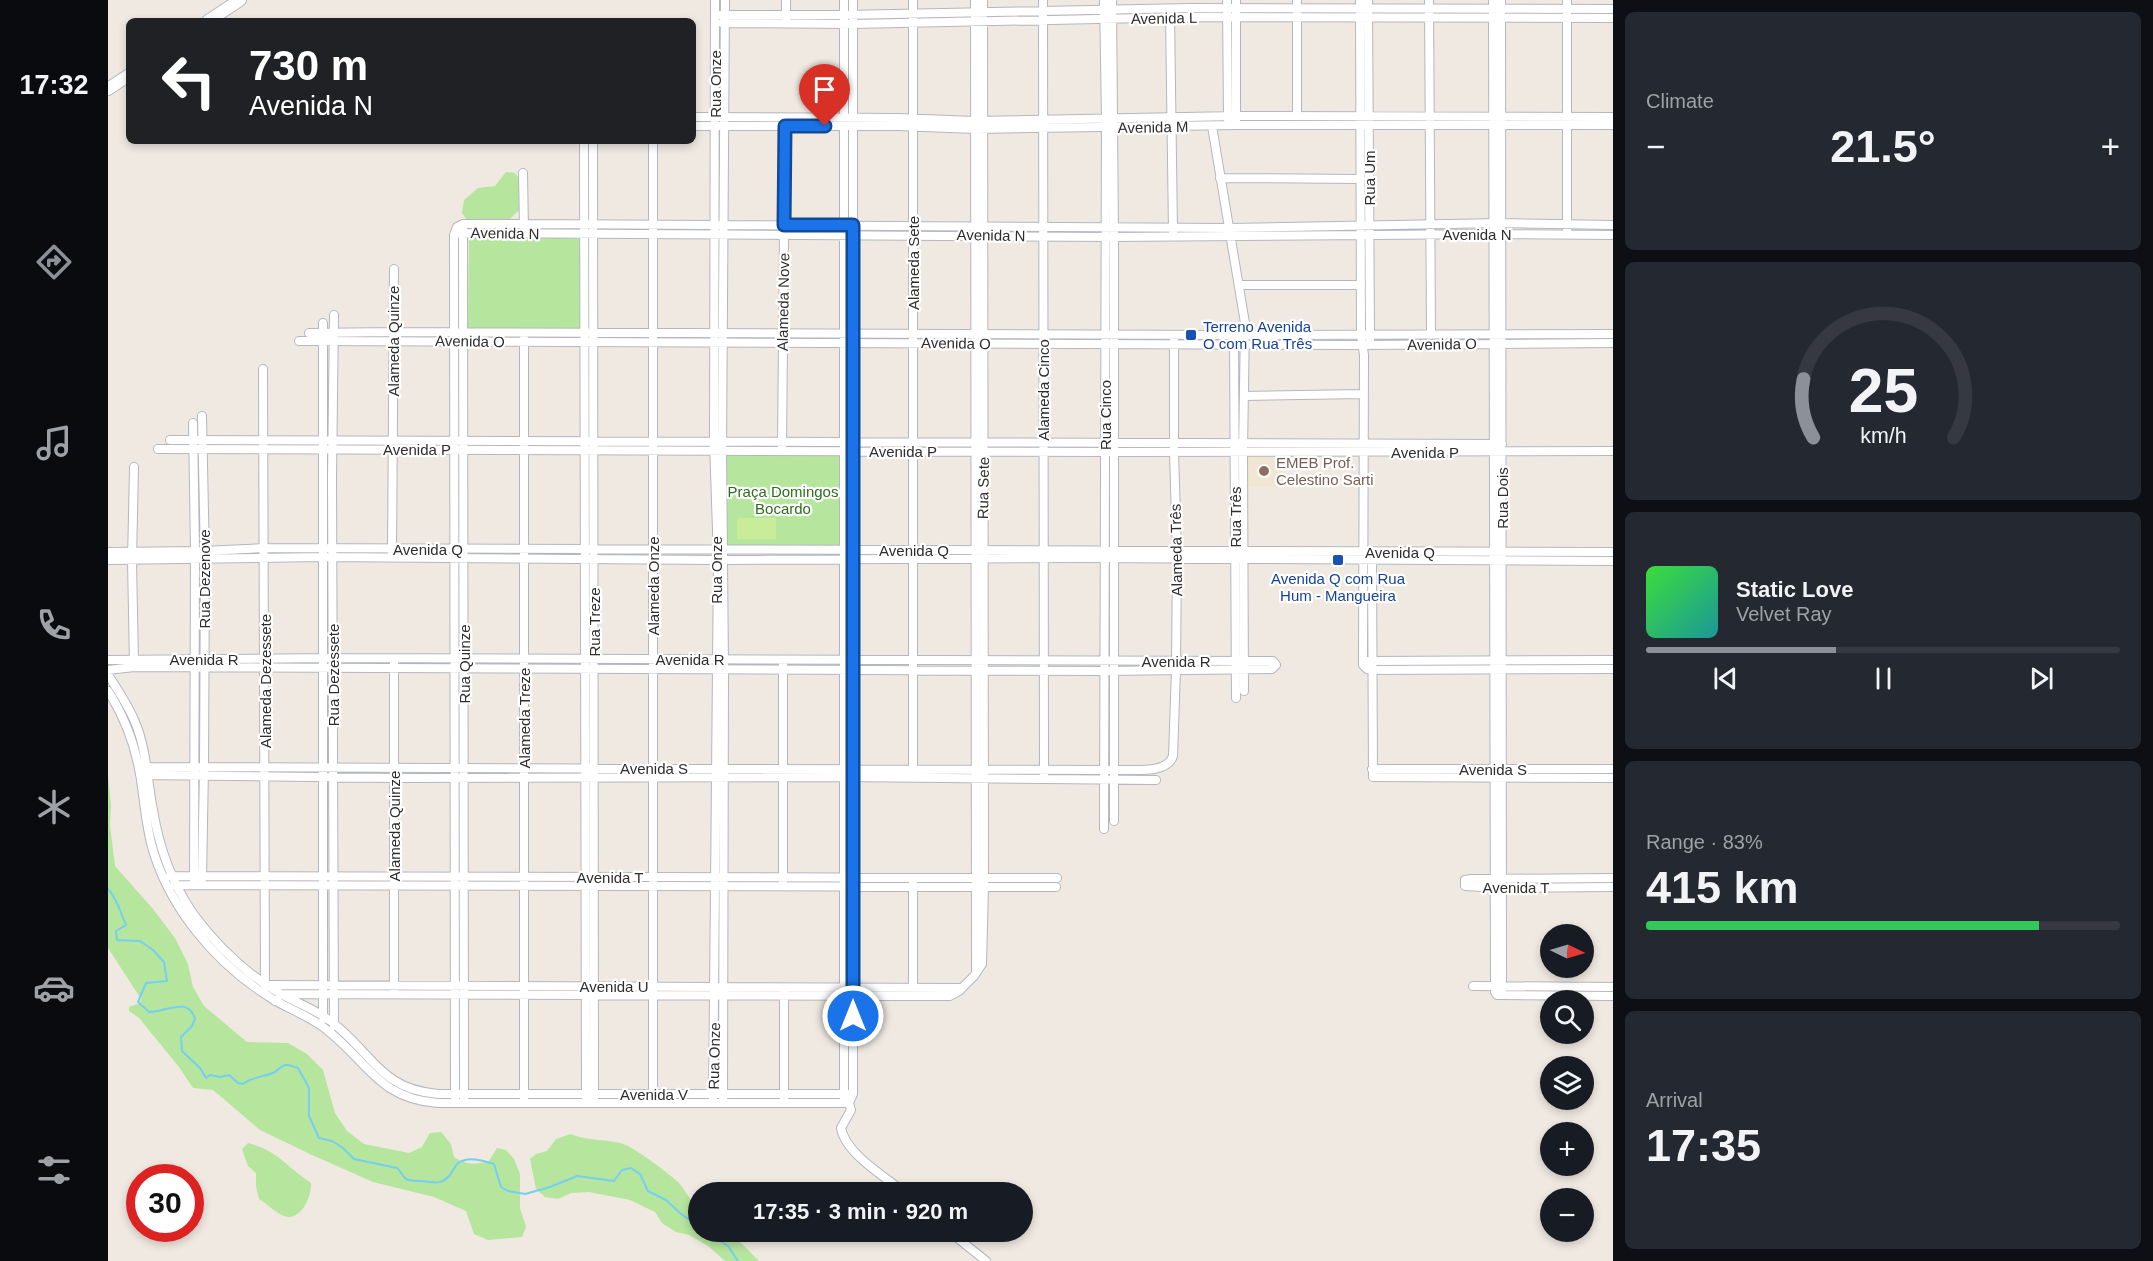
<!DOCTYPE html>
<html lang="en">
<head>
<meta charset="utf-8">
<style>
  :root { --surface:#171b24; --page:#242831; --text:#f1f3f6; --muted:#9ea1a6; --line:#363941; --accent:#8c9099 }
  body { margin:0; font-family:Arial,sans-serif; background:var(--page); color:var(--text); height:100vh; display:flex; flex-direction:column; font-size:22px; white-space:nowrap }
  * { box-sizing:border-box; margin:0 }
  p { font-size:20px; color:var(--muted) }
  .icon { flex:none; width:33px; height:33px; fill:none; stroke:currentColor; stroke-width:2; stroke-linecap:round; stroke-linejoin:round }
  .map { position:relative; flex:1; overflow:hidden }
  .sheet { display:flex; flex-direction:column; gap:12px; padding:12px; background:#0d0f14; width:540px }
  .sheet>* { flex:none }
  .hud { position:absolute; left:18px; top:18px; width:570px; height:126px; border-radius:9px; box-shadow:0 3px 9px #0003; background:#202124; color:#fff; overflow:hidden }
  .needle { width:39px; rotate:95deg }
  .buttons { position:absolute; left:1432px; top:924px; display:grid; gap:12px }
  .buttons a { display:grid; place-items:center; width:54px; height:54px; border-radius:50%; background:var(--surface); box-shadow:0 3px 9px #0003; font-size:30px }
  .speed { position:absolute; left:18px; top:1164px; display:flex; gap:12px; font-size:30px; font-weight:700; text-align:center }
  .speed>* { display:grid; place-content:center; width:78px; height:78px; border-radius:50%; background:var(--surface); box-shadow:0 3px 9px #0003; line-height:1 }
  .speed .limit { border:9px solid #d22; background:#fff; color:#111 }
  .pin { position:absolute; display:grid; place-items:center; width:51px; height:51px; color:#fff; margin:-62px -26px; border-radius:50% 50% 50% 0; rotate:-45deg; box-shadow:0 0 6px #0007 }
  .pin .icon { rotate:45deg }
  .me { position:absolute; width:66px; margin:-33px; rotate:0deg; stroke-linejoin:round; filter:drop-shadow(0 0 4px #0008) }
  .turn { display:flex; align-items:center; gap:21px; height:126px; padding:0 24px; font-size:27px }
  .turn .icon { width:78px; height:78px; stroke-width:2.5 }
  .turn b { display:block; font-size:42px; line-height:51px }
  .big { font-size:45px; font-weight:600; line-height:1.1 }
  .sheet .widget { flex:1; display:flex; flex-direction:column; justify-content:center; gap:9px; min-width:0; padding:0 21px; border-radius:9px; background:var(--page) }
  .sheet .dial { align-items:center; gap:0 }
  .dial svg { height:156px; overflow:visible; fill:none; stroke:var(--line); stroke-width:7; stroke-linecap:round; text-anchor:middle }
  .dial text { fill:var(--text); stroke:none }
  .song { display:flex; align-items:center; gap:18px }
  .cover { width:72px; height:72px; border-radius:9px; background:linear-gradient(135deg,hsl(120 70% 55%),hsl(180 70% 35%)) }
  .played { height:6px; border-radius:3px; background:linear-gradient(90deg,var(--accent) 40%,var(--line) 40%) }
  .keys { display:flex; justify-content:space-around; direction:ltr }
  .heat { display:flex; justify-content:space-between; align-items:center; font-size:33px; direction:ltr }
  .charge { height:9px; border-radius:4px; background:linear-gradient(90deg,#34c759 83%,var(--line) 0) }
  .trip { position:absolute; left:580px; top:1182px; width:345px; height:60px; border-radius:30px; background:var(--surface); box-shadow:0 3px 9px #0003; font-weight:600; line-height:60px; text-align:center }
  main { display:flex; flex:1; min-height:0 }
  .menu { display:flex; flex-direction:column; width:108px; justify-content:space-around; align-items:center; background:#090b0e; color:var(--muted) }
  .menu .icon { width:42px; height:42px }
  .menu .selected { color:var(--accent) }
  .menu b { font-size:27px; color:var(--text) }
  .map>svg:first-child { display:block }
  .education { fill:#f0e6d1 }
  .green { fill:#b6e59e }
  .pitch { fill:#c9ec9a }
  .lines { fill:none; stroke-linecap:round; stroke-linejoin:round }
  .stream { stroke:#75cff0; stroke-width:2 }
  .street-casing { stroke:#b4b7c1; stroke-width:10 }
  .secondary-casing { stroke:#b4b7c1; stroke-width:14 }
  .street { stroke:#fff; stroke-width:8 }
  .secondary { stroke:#fff; stroke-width:12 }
  .route-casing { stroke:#114b97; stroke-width:15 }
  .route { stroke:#1a73e8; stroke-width:10 }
  .transit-dot { fill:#1a4fb4; stroke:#fff; stroke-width:2 }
  .education-dot { fill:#8d6e63; stroke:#fff; stroke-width:2 }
  .labels { text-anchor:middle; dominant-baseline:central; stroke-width:4.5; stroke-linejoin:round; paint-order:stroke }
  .street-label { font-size:15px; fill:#2e2e2e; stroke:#fff }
  .transit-label { font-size:15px; fill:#164399; stroke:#fff; text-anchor:start }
  .education-label { font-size:15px; fill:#785e54; stroke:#fff; text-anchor:start }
  .park-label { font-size:15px; fill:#2c6e1b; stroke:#fff }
</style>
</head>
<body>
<main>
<nav class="menu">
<b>17:32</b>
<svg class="icon selected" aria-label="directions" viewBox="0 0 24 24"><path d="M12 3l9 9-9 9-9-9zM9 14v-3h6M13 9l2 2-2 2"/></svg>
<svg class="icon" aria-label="music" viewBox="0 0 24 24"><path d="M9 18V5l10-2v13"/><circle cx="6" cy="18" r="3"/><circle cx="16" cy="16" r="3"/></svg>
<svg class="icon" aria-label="phone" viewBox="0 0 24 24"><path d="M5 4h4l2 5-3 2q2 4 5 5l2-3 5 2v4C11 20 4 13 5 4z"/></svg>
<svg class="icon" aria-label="climate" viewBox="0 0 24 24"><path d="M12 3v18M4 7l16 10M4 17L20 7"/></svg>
<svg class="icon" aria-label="car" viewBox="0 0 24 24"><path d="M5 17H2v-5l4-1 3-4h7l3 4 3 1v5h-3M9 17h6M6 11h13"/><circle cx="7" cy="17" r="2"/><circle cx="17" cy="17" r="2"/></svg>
<svg class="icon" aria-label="filters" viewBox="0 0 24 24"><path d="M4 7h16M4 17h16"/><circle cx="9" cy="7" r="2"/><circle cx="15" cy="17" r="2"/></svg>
</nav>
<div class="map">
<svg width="1505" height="1261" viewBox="0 0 1505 1261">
  <rect width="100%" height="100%" fill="#efe9e1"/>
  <path class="education" d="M1139,454L1171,455L1177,487H1139Z"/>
  <path class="green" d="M398,172L407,173C417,185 411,195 413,208L400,221L359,220L354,213L356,200L370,188L387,186Z
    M361,236H416L474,239L473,328L360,329Z
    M615,451H735L734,549H617Z
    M0,774L3,805L2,826L7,866L45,909L67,938L80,964L85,987L96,1006L139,1042L180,1043L199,1054L215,1070L227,1113L239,1131L256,1144L301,1153L314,1147L322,1133L333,1132L343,1144L346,1157C359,1165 366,1165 381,1161L389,1148L398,1150L406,1159L412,1174V1208L418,1227L414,1237L380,1240L366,1234L358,1211L326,1197L265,1182L204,1155L152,1130L105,1090L85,1088L71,1067L31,1018L21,1011V1007L32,1003L33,999L0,948Z
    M463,1134C480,1142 500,1138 518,1145C528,1149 563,1175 571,1183C578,1191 582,1202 591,1208V1232H622L651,1261H617L600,1246L581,1235L568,1232L554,1223L547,1212L522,1200L481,1192L463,1193L450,1199L437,1197L428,1189L422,1159L428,1154L439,1151L448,1139Z
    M140,1143C172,1152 177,1166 203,1183C204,1196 193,1222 176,1216C168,1213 159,1204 151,1199L148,1186V1173L140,1166L134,1149Z"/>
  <path class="pitch" d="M629,518H668V539H629Z"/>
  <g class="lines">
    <path class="stream" d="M0,889C10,900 12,912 18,925L8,931L9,940L32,941L45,950L56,962L59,981L38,983L30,1002L41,1012C58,1012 80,996 87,1019L84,1026L73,1037L74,1051L92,1068L98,1078L102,1075L112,1077L121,1075L130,1083L135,1084C147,1075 155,1078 167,1072C170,1070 172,1067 175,1066C180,1063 186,1067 190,1068L201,1088V1116L211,1138L224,1141L235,1148L246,1159L289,1168C293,1171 294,1176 298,1179C302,1181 307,1181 312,1181C324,1181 332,1187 342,1175C346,1170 347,1163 354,1161C362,1157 377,1161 386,1164L393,1187L400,1191L417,1194L442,1187L469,1176L506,1181L514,1170L523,1168L532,1174L540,1191L558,1200L572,1213L591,1227
      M599,1232L620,1246L630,1261"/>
    <g class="street-casing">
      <path id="street" d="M736,0V1103
        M867,0L868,972
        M935,0L936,774
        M996,0L998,119L996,829
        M1004,0L1006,237V821
        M1119,0L1120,120
        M1128,0V122
        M1252,0L1253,335L1256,355L1255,665L1259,669L1264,670L1505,669
        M1260,0L1262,339
        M1321,0L1323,335
        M1385,0L1387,992L1389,995H1394L1505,996
        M1393,0L1394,995
        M1062,12L1065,233
        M612,15H736L1082,8L1505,9
        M678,20V0
        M614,23L745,24L1084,17L1505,18
        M1189,116V0
        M585,117L790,118L867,121L1128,116L1505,117
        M585,126H790L867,129L1128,125H1505
        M1104,126L1137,323L1135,452L1136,691
        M476,141L478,1097
        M485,141L486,1100
        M545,141V1098
        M415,173L416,230
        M1112,178L1253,179
        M355,228L356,1100
        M1459,231V0
        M346,235L351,233L1006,237L1394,234L1505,235
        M1131,285H1253
        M226,315L224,477L226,1026
        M215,323V1019
        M201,333L285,332L1126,335L1505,334
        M1126,339L1128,698
        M191,341L1253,345L1505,343
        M155,369L157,987
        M1136,396L1255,394
        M94,416L97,560L96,768L94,879
        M85,423L87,551L86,881
        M62,440L1394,444
        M674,447L677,124
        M50,449L1006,452L1505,451
        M0,552L96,551L156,548L1505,552
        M284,554L286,269
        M1264,555L1265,777L1505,778
        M0,560L216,557L610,560L975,558L1505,561
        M0,660L225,658L1137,661H1165L1168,665L1164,669L996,671L26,667L0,670
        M1259,661L1505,660
        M286,662V991
        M26,664L24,561L26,467
        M675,665V883
        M0,675C10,690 20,705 27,722C39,750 39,781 45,810C51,847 65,885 86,915C109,946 140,975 173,994C191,1004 209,1010 225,1023C265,1054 272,1089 330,1094H742
        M0,691C18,719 28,747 33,780C36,801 38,822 43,843C59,905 106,962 160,996C179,1009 201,1015 219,1030C260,1062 271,1099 330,1103H740
        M31,767L1007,770C1023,769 1059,775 1065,756L1068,670L1069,551L1066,452V335
        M1264,769H1505
        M805,774V0
        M32,775L286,778L736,777L1048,780
        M62,876L949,878
        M1505,878L1363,879L1357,880V886L1394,888L1505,887
        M66,885L948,887
        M162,985L854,988
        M1365,986L1505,987
        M805,992V882
        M676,993V1100
        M167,1001L173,994L842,996L851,991L866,976L874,964L876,888L875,0
        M416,1100V339
        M347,1103L346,235L349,227L355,224H416L1121,228L1394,223L1505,225
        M605,1103L610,560L606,442L607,0
        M615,1103L616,668L614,451L617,0
        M741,1103L745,1094V0
        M741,1103L743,1110L733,1128C737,1153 777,1177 796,1192
        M842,1232L878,1261"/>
    </g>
    <g class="secondary-casing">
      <path id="secondary" d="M100,21L132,0
        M0,89L21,75"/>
    </g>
    <use href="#street" class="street"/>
    <use href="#secondary" class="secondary"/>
  </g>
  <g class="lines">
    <g class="route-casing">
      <path id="route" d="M717,126H677L676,225H745V1016"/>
    </g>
    <use href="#route" class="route"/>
  </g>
  <g class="transit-dot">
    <rect x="1077" y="329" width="12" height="12" rx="3"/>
    <rect x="1224" y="554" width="12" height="12" rx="3"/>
  </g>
  <circle class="education-dot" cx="1156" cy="471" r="6"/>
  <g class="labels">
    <g class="street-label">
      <text transform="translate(1056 18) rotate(-1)">Avenida L</text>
      <text transform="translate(607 84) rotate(-90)">Rua Onze</text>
      <text transform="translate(1045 127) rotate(-1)">Avenida M</text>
      <text transform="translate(1261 178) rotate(-90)">Rua Um</text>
      <text transform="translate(397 233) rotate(1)">Avenida N</text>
      <text x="1369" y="234">Avenida N</text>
      <text transform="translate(883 235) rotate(1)">Avenida N</text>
      <text transform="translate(805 263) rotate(-90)">Alameda Sete</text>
      <text transform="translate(675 302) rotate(-89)">Alameda Nove</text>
      <text transform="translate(285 341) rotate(-90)">Alameda Quinze</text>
      <text transform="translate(362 341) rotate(1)">Avenida O</text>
      <text transform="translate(848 343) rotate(1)">Avenida O</text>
      <text transform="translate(1334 344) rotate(-1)">Avenida O</text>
      <text transform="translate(935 390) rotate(-90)">Alameda Cinco</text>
      <text transform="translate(997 415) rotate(-90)">Rua Cinco</text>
      <text x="309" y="449">Avenida P</text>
      <text x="795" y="451">Avenida P</text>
      <text x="1317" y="452">Avenida P</text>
      <text transform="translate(875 488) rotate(-89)">Rua Sete</text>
      <text transform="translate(1394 498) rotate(-90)">Rua Dois</text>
      <text transform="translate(1127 517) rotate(-90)">Rua Três</text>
      <text x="320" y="549">Avenida Q</text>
      <text x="806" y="550">Avenida Q</text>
      <text transform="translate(1068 550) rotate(-91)">Alameda Três</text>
      <text x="1292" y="552">Avenida Q</text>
      <text transform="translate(608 570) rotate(-90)">Rua Onze</text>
      <text transform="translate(96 579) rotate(-90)">Rua Dezenove</text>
      <text transform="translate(545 586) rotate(-90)">Alameda Onze</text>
      <text transform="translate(486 622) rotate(-90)">Rua Treze</text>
      <text x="96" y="659">Avenida R</text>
      <text x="582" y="659">Avenida R</text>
      <text x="1068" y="661">Avenida R</text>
      <text transform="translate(356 664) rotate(-90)">Rua Quinze</text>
      <text transform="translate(225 675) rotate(-90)">Rua Dezessete</text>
      <text transform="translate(157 681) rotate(-90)">Alameda Dezessete</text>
      <text transform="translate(416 718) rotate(-90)">Alameda Treze</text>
      <text x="546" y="768">Avenida S</text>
      <text x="1385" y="769">Avenida S</text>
      <text transform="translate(286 826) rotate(-90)">Alameda Quinze</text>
      <text x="502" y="877">Avenida T</text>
      <text x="1408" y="887">Avenida T</text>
      <text x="506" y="986">Avenida U</text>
      <text transform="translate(606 1056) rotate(-89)">Rua Onze</text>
      <text x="546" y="1094">Avenida V</text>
    </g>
    <g class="transit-label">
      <text x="1095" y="326">Terreno Avenida<tspan x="1095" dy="17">O com Rua Três</tspan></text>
      <text x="1230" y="578" text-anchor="middle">Avenida Q com Rua<tspan x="1230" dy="17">Hum - Mangueira</tspan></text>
    </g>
    <g class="education-label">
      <text x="1168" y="462">EMEB Prof.<tspan x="1168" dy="17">Celestino Sarti</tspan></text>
    </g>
    <g class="park-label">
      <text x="675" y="491">Praça Domingos<tspan x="675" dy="17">Bocardo</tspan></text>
    </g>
  </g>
</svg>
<div class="buttons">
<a><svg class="needle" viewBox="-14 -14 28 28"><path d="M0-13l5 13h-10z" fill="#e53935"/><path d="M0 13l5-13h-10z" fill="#9ea1a6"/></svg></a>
<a><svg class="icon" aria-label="search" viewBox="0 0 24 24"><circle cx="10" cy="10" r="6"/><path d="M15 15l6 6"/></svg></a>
<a><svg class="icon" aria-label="layers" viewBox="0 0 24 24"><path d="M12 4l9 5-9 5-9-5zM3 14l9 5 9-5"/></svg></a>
<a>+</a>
<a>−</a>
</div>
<div class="speed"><div class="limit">30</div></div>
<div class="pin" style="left:717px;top:126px;background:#d93025"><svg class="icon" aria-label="arrive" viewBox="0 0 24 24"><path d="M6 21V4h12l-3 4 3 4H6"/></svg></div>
<svg class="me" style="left:745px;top:1016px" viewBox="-20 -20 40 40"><circle r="17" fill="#1a73e8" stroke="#fff" stroke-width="3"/><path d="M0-11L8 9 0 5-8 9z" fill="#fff"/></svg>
<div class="trip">17:35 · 3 min · 920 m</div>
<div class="hud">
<div class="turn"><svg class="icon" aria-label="left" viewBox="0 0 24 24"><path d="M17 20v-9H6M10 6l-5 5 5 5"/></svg><div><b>730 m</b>Avenida N</div></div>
</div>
</div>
<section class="sheet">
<div class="widget"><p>Climate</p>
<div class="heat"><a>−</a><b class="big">21.5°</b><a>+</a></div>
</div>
<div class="widget dial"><svg viewBox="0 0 100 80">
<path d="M14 69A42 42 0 1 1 86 69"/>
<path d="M14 69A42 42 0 0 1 9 39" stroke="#8c9099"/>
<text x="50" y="56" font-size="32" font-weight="700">25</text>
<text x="50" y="72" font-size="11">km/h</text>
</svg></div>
<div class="widget">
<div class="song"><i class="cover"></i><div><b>Static Love</b><p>Velvet Ray</p></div></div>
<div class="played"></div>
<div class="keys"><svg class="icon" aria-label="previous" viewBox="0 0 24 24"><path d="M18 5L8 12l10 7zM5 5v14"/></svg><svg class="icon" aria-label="pause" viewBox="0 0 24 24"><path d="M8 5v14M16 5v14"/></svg><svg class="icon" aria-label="next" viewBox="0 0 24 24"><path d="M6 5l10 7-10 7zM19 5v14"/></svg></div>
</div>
<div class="widget"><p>Range · 83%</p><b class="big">415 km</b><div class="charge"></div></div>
<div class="widget"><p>Arrival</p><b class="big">17:35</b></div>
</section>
</main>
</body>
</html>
